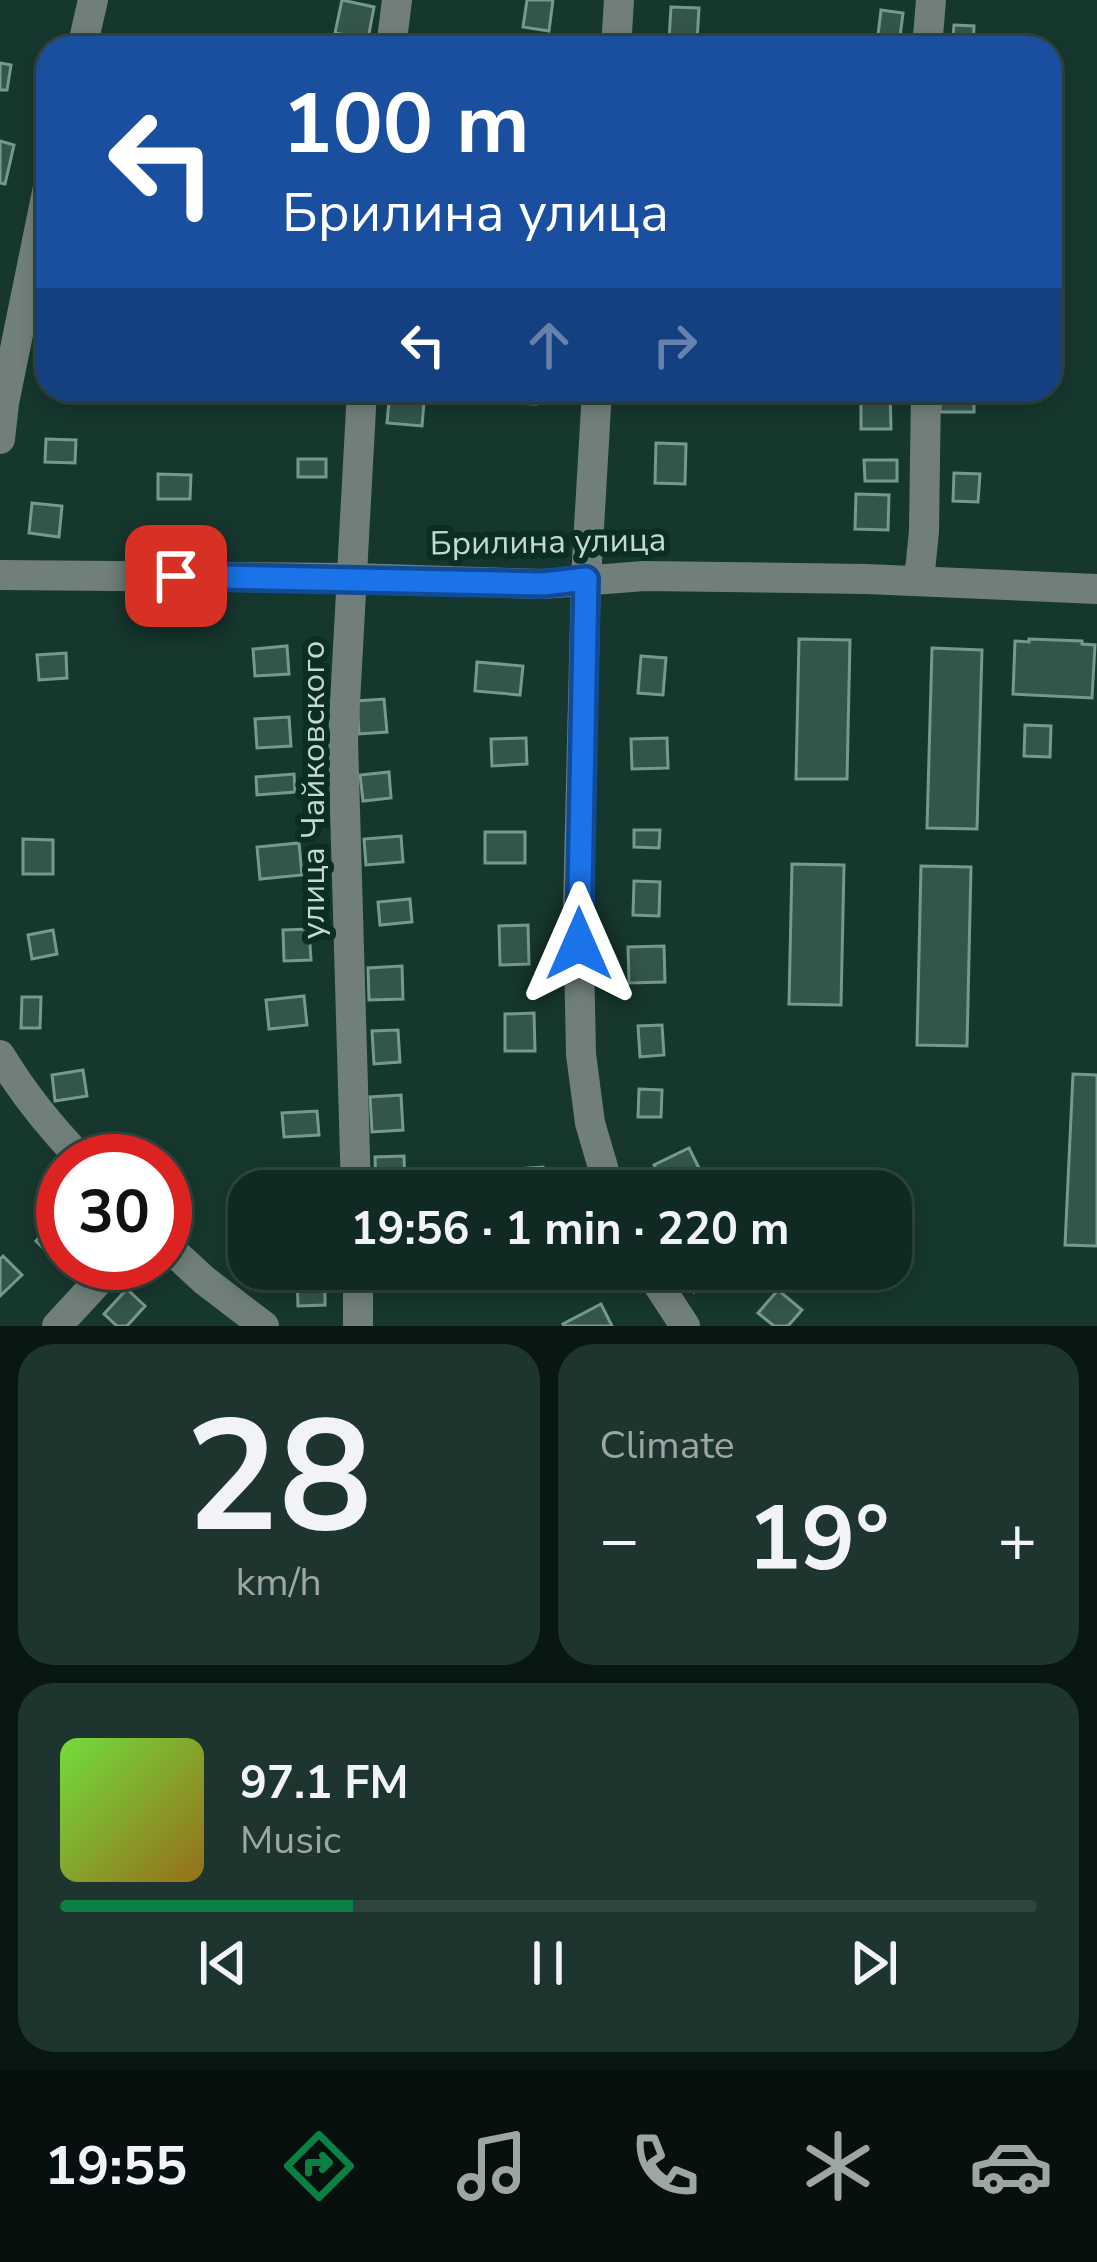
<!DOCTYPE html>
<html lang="en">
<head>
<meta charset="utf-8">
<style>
  :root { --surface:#102922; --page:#1e352f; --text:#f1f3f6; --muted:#9ca6a5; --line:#304540; --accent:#0b8043 }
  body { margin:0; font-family:"Nunito Sans",sans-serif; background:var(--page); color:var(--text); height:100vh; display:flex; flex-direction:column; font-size:45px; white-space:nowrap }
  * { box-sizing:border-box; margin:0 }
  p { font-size:39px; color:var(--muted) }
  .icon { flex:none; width:66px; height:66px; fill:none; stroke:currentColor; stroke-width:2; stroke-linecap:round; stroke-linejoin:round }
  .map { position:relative; height:1326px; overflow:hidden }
  .sheet { display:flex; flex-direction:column; gap:18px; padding:18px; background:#091713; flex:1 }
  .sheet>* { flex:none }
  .hud { position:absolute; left:36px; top:36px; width:1026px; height:366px; border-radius:36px; box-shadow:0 6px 18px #0003,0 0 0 3px var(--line); background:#1a4fa0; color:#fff; overflow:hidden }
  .speed { position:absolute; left:36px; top:1134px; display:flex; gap:24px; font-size:60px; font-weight:700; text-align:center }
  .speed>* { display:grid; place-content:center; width:156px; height:156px; border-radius:50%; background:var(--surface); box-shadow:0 6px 18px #0003,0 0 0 3px var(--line); line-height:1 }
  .speed .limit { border:18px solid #d22; background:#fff; color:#111 }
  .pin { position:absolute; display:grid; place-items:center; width:102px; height:102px; color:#fff; margin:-51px; border-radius:24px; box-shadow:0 6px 18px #0006 }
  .me { position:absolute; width:132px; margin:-66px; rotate:0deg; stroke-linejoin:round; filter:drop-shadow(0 0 9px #0008) }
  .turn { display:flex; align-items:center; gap:42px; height:252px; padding:0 48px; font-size:54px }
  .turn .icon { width:156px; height:156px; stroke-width:2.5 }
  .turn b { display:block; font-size:84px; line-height:102px }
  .lanes { display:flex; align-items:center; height:114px; padding:0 48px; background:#0003; justify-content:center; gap:60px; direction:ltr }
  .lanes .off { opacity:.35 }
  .big { font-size:90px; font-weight:700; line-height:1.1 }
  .sheet .card { flex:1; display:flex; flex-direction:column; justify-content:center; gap:18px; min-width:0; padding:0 42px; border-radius:36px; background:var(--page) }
  .sheet .dial { align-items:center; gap:0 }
  .dial b { font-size:156px; line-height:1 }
  .song { display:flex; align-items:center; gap:36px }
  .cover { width:144px; height:144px; border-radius:18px; background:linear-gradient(135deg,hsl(100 70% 55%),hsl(40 70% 35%)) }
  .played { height:12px; border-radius:6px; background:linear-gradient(90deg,var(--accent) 30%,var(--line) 30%) }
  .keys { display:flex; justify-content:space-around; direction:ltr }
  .heat { display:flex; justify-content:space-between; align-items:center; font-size:66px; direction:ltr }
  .sheet .tiles { flex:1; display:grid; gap:18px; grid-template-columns:1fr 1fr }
  .card:last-child { grid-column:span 2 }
  .trip { position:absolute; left:228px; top:1170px; width:684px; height:120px; border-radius:36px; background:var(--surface); box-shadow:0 6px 18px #0003,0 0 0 3px var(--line); font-weight:700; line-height:120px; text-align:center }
  .tab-bar { display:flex; height:192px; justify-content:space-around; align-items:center; background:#06100e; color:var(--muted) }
  .tab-bar .icon { width:84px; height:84px }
  .tab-bar .on { color:var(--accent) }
  .tab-bar b { font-size:54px; color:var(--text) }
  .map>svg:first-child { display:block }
  .building { fill:#34554b; stroke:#76998d; stroke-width:3 }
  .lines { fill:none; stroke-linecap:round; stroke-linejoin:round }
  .minor { stroke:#707f7a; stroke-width:30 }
  .route-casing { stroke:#114b97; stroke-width:30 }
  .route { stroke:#1a73e8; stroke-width:21 }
  .labels { text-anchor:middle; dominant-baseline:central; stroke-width:12; stroke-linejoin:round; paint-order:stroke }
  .street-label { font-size:33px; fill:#c6d8d2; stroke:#0a2d24 }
</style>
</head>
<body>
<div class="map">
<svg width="1097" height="1326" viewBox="0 0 1097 1326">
  <rect width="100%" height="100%" fill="#16372e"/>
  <path class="building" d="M342,0L374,7L368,39L335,33Z
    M527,0H553L549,31L523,27Z
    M671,7L699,8L697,41L669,40Z
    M881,10L903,13L899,45L877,43Z
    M954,25L974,26L973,48H952Z
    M166,41L200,46V48H165Z
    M0,63L11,65L7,90H0Z
    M0,141L14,145L5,184L0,183Z
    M390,390H425L422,426L387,423Z
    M506,390H536V404L506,403Z
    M653,390H678V396L653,395Z
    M861,390H890L891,429H861Z
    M940,390H974V412H940Z
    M46,439L76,440L75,463L45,462Z
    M656,443L686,444L685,484L655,483Z
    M298,459H326V477H298Z
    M864,460H897V481H865Z
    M954,473L980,474L978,502L953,501Z
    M158,474L191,475L190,499H158Z
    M856,494L889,495L888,530L855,529Z
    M32,503L62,506L59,537L29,533Z
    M799,639L850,640L847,779H796Z
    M1029,639L1082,641V644L1095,645L1092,698L1013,694L1015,641L1029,642Z
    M287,646L289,674L255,676L253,649Z
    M932,648L982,650L977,829L927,828Z
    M66,653L67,678L39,680L37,655Z
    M641,656L666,658L663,695L638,693Z
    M477,662L523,666L520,695L475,691Z
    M384,699L387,732L359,734L357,701Z
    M289,717L291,746L257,748L255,719Z
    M1025,725L1051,726L1050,757L1024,756Z
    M526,738L527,764L492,766L491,739Z
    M667,738L668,768L632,769L631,739Z
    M389,772L391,798L363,801L360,775Z
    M294,774L295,792L257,795L256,777Z
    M634,830H660L659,848L634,847Z
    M485,832H525V863H485Z
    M401,836L403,862L366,865L364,839Z
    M23,839L53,840V874H23Z
    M299,843L302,875L260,879L257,847Z
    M792,864L844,865L841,1005L789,1004Z
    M921,866L971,867L967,1046L917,1045Z
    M634,881L660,882L659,916L633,915Z
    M410,899L412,922L380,925L378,902Z
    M528,925L529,964L500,965L499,926Z
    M309,929L311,960L284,961L283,930Z
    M53,930L57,954L32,959L28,935Z
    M664,946L665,982L629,983L628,947Z
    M402,966L403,999L369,1000L368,968Z
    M304,996L307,1025L269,1029L266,1000Z
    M22,997H41L40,1028H21Z
    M534,1013L535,1051H505V1014Z
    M662,1025L664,1055L640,1057L638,1026Z
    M398,1030L400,1062L374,1064L372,1031Z
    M83,1070L87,1096L55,1101L52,1075Z
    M1073,1074L1097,1075V1246L1065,1245Z
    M639,1089L662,1090L661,1117H638Z
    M401,1095L403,1130L372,1132L370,1097Z
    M317,1111L319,1135L284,1137L282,1113Z
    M127,1137L131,1161H98L95,1142Z
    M689,1148L703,1176L673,1191H667L654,1165Z
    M404,1156L405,1191H376L375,1157Z
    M543,1167L545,1191H518L516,1169Z
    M59,1218L63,1221V1250L54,1259L36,1241Z
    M3,1256L22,1275L0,1296V1259Z
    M380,1269H417V1274L381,1275Z
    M669,1269H737L694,1292L686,1275L675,1280Z
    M325,1276V1305L298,1306L297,1277Z
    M127,1289L145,1306L127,1326H117L104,1314Z
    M778,1290L802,1310L788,1326H774L758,1313Z
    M601,1304L612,1326H564L563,1324Z"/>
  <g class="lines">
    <path class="minor" d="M82,48L93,0
      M391,48L397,0
      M616,48L619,0
      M927,48L931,0
      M597,390L586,579L578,907L581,1054L590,1123L610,1191
      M0,439L4,403L48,187
      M0,575L352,578L543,584L644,576L866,579L1097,589
      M919,581L924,531L926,390
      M0,1055C24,1095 51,1128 83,1161
      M356,1191L343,740L362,390
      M165,1244L204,1280L264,1326
      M358,1269V1326
      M648,1269L685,1326
      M57,1326L115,1263"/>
  </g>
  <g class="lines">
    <g class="route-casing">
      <path id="route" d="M176,576L543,584L586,579L579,944"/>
    </g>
    <use href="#route" class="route"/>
  </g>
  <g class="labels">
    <g class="street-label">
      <text transform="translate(548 542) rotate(-1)">Брилина улица</text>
      <text transform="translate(313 790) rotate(-90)">улица Чайковского</text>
    </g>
  </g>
</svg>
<div class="speed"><div class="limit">30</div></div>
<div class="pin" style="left:176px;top:576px;background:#d93025"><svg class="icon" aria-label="arrive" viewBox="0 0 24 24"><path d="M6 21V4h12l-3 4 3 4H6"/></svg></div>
<svg class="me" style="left:579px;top:944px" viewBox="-20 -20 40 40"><path d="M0-17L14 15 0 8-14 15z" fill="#1a73e8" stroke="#fff" stroke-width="4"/></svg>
<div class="trip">19:56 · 1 min · 220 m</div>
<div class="hud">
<div class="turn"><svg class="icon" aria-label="left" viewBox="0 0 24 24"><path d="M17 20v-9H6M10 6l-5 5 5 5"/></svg><div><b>100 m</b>Брилина улица</div></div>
<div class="lanes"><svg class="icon" aria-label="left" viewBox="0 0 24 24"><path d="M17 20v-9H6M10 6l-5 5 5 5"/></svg><svg class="icon off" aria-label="ahead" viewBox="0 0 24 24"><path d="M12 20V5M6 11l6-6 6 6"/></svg><svg class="icon off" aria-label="right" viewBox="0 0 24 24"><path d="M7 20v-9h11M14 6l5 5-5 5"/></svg></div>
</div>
</div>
<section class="sheet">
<div class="tiles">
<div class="card dial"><b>28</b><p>km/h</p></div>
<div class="card"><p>Climate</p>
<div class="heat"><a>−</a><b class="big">19°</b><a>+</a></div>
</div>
<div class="card">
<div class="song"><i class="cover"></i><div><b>97.1 FM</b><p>Music</p></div></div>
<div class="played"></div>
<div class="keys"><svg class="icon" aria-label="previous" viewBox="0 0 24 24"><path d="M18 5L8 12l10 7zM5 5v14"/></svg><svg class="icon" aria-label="pause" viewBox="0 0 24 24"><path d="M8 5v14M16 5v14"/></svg><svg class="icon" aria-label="next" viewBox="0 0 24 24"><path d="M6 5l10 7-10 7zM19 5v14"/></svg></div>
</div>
</div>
</section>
<nav class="tab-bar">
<b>19:55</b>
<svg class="icon on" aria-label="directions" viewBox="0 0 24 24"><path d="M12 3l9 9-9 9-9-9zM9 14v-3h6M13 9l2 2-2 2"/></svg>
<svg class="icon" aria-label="music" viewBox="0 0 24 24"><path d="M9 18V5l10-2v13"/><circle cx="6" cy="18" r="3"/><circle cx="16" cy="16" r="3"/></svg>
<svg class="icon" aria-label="phone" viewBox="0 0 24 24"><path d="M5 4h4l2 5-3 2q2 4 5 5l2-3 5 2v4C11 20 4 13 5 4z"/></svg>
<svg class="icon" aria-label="climate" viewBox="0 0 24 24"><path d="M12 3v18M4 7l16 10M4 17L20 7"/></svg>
<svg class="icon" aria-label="car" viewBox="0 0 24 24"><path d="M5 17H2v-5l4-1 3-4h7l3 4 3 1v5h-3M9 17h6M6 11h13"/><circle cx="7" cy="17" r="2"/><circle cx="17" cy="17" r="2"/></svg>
</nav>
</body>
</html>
